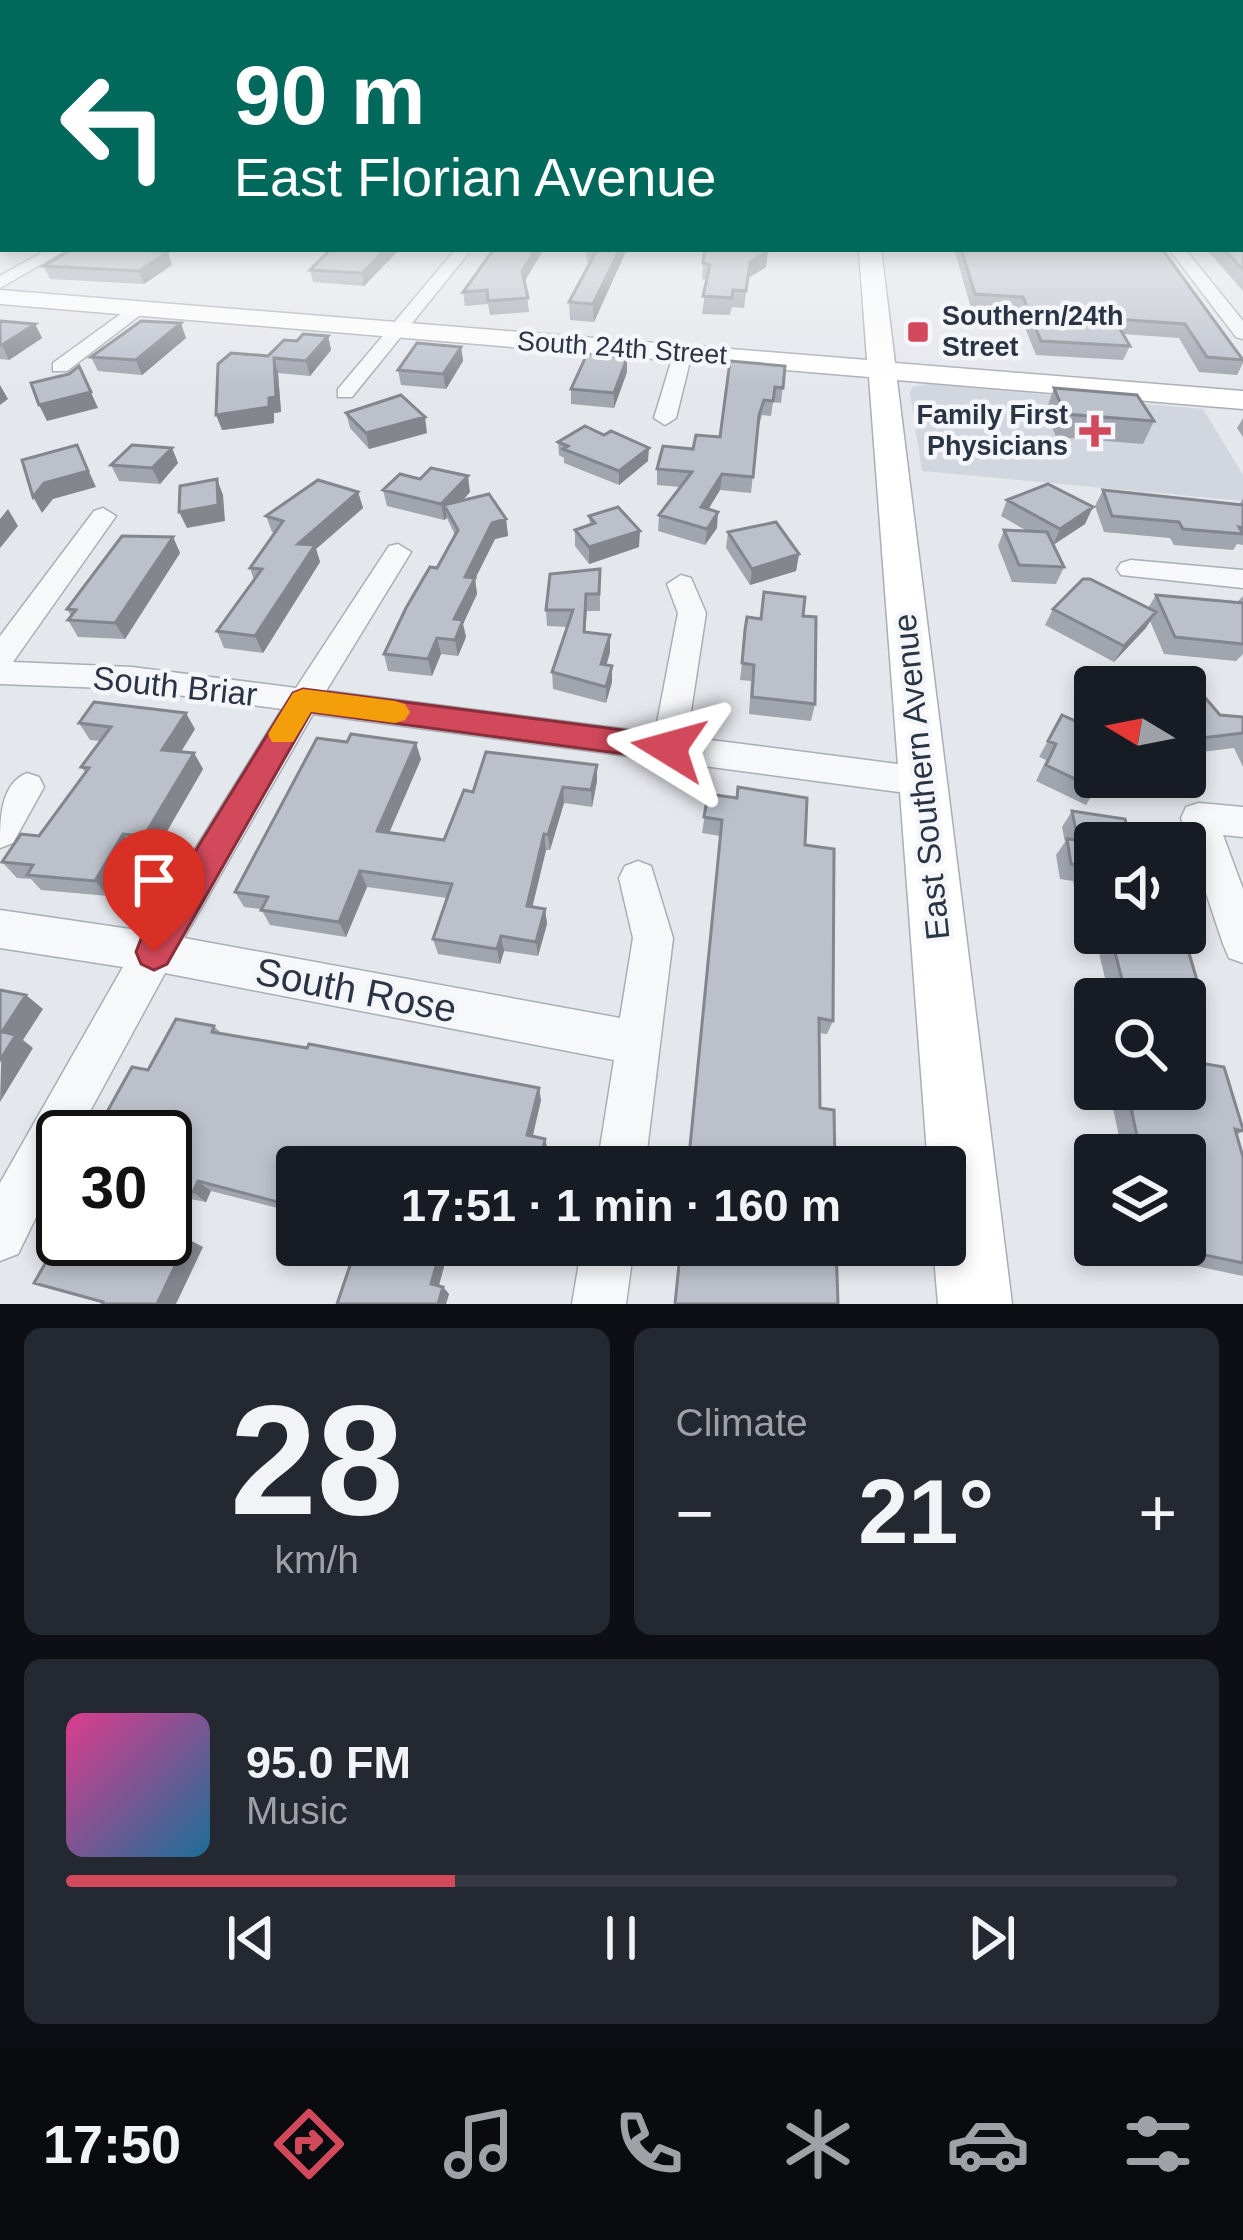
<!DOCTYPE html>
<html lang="en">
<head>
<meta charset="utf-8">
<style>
  :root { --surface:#171b24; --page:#242831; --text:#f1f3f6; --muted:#9ea1a6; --line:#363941; --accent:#d1495b }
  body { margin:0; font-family:Arial,sans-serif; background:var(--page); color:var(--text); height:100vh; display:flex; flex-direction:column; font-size:45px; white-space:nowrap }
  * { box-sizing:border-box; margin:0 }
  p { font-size:39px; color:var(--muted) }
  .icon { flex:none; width:66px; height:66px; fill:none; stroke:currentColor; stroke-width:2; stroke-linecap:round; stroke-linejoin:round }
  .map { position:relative; height:1304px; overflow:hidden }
  .details { display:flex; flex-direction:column; gap:24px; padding:24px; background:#0d0f14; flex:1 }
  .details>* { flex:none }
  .guide { position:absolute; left:0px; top:0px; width:1245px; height:252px; box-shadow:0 6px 18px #0003; background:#00695c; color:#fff; overflow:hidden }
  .needle { width:78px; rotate:280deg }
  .controls { position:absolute; left:1074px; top:666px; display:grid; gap:24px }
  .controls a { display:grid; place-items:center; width:132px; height:132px; border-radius:12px; background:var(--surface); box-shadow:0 6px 18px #0003; font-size:60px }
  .speed { position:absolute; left:36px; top:1110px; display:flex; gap:24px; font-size:60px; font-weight:700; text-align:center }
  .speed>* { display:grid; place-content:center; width:156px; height:156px; border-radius:50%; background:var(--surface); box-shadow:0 6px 18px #0003; line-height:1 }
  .speed .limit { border:6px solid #111; border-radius:18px; background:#fff; color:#111 }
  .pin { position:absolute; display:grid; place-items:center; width:102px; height:102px; color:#fff; margin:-123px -51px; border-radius:50% 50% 50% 0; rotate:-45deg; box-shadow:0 0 12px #0007 }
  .pin .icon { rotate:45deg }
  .me { position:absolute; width:132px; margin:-66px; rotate:278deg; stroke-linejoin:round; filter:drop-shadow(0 0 9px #0008) }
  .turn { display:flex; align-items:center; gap:42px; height:252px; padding:0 36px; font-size:54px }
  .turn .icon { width:156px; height:156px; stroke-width:2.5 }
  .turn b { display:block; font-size:84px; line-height:102px }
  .big { font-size:90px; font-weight:600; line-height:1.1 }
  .details .card { flex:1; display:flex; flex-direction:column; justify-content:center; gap:18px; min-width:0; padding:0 42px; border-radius:18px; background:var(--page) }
  .details .dial { align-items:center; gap:0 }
  .dial b { font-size:156px; line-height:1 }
  .song { display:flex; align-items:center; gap:36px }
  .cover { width:144px; height:144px; border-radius:18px; background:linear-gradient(135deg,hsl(330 70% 55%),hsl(200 70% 35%)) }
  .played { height:12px; border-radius:6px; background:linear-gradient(90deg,var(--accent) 35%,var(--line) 35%) }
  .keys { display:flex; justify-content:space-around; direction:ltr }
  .heat { display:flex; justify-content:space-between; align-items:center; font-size:66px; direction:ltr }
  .details .tiles { flex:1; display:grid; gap:24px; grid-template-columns:1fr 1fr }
  .card:last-child { grid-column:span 2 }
  .trip { position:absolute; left:276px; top:1146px; width:690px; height:120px; border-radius:12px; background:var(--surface); box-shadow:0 6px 18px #0003; font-weight:600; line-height:120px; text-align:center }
  .tabs { display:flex; height:192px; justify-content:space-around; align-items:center; background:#090b0e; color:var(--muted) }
  .tabs .icon { width:84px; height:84px }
  .tabs .current { color:var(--accent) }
  .tabs b { font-size:54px; color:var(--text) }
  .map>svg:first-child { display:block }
  .built { fill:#d2d6de }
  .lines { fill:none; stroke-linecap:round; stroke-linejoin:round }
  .street-casing { stroke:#a9aeb7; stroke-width:3 }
  .secondary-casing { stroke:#a9aeb7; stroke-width:3 }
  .street { fill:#f7f8fa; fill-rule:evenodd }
  .secondary { fill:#fff; fill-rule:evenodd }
  .wall { fill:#a1a5ae }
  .shaded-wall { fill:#83868d }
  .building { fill:#bbc0ca; stroke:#83868d; stroke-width:3 }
  .route { fill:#d1495b; stroke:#882f3b; stroke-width:3 }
  .slow { fill:#f59e0b }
  .poi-dot { fill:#d1495b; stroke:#f4f6f9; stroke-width:4.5 }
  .labels { text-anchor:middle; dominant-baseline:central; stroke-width:9; stroke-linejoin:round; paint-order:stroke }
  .far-poi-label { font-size:27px; font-weight:bold; fill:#2b3445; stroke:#f4f6f9; text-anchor:start }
  .far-street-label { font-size:27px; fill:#2b3445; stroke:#f4f6f9 }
  .street-label { font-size:33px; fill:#2b3445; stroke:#f4f6f9 }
  .near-street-label { font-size:39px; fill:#2b3445; stroke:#f4f6f9 }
</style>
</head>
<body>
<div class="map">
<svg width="1243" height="1304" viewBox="0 0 1243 1304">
  <rect width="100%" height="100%" fill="#e4e7ec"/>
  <path class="built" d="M927,384L1203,409L1243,475V501L922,471L910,393L912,387Z"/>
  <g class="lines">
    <g class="street-casing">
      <path id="street" d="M48,249H68L0,288V276Z
        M456,249H472L352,397H338V389Z
        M1169,249H1185L1243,321V339L1236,337Z
        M133,305L148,309L67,371H53V363Z
        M675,349L692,353L676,418L665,425L654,418Z
        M103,508L116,516L13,662L132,667L296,688L389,546L398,544L411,552L326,691L655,733L678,613L667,584L681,575L691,578L706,613L687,737L921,767L933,771L938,781L933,791L921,795L313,714L184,938L620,1018L633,938L619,878L625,866L638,861L651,866L673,938L645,1167H597L614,1060L165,973L76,1137H63V1162L18,1254L0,1261V1183L123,967L0,948V910L144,931L282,709L132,689L0,684V636L94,511Z
        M1131,560L1243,570V588L1121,575L1117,569L1121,563Z
        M27,773L39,777L44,787L13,843L0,848C0,819 0,784 27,773Z
        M1199,803L1243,807V837L1223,835L1243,889V963L1229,958L1223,944L1181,818L1186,807Z
        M582,1245H634L626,1304H572Z"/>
    </g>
    <g class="secondary-casing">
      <path id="secondary" d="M859,249H881L895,363L1243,391V409L897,380L1012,1304H938L933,1245H945V1167H928L869,377L0,304V290L867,360Z"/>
    </g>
    <use href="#street" class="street"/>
    <use href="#secondary" class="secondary"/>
  </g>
  <path class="wall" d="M1242,207H1243V291L1206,249H1242Z
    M331,249H400L364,286L313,282L310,270Z
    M586,249H627L594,322L570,320L569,302L590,263L587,262Z
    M954,249H1162L1243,358V363L1237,375L1199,372L1179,338L1123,334L1130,346L1123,360L1036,355L1018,311L971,308Z
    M168,252L172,265L144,284L50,279L44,266Z
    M703,263L766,267L748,278L744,308L732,307L730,315L702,314L707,280L702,279Z
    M525,282L529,312L490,315L488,304L465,306L463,292Z
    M0,321L35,324L42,338L9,360L0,359Z
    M328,336L331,350L310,376L278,373L281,412L274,413V423L222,430L268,356L297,341Z
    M186,338L142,375L98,371L91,357Z
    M461,347L463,361L446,389L401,385L398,370Z
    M785,366L781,403L773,402L771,416L762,415L758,429L751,493L720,490L708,509L717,528L705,545L658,531L659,515L680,487L657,485V469L720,437Z
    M627,372L614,408L571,404V389Z
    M1054,388L1154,421L1143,444L1056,437L1046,411Z
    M346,413L427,433L369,449L350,428Z
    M1243,418V437L1237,428Z
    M558,442L648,461L619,485L564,463V458L559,455Z
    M172,448L178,463L160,484L119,481L111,465Z
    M383,490L470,492L462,501L506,519L508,536L495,539L475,579L477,594L463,624L466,637L458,656L441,654L432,676L388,671L384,654L437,568L455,535L447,518L444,520L387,506Z
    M1103,490L1239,505L1243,498V545L1237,544L1233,550L1174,545L1170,538L1104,532L1095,506Z
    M358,492L363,508L316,549L320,562L263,653L224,648L217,631L254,580L250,568L275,533L272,532L266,516Z
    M1007,500L1085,524L1053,545L1064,567L1056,584L1012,582L998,546L1004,530L1027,531L1001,516Z
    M589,516L639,547L589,564L575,546V530L590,525Z
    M728,532L799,554L796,571L750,585L726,548Z
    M173,537L180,553L125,639L78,637L68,620L71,616L67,609Z
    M600,569V611H587L585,632L610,635V652L606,665L612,666V682L606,703L553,689L552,672L568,627L547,626L546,610Z
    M1156,595L1236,603L1243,596V654L1236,661L1164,654L1150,621L1114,662L1045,625L1053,609L1148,608Z
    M803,616L815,704L811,721L749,714L751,681L740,680L747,617L761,619Z
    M1185,688L1220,715L1243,717V767L1234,748L1185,754Z
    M1062,715L1095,777H1133L1120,798L1097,787L1086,805L1036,781L1046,760L1039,757Z
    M79,723L195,729L181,752L194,753L203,769L155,852L135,849L108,896L41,890L31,879L17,878L2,862L39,836L86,773L81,767L100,741L90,740Z
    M421,759L389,833L444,840L473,792L597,781L592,807L564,803L550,850H546L532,907L545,909L547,924L538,956L504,951L500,964L438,954L433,939L447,898L367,887L346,937L270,925L261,909L244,907L235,892Z
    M708,794L805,845L833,1021L827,1034L819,1033L820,1108L835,1167H687L720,836L702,833Z
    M1072,811L1095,843V933H1183L1199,987L1185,999H1110L1086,899L1076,897L1073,881L1060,879L1056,855L1065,842L1062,827Z
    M214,1026L221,1033L541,1100L533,1136L548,1150L297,1167V1213L211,1191L206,1202L165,1194V1137L148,1070Z
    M1194,1062L1243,1131L1237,1135L1243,1157V1276L1144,1255L1142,1245H1185V1155H1123L1111,1099L1106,1098L1104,1089H1185Z
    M357,1245H526L522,1265L449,1248L439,1286L443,1287L449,1294L446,1304H337Z"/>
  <path class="shaded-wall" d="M386,249H400L364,286L362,273Z
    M536,249H544L523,284L522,271Z
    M620,249H627L594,322L593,304Z
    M768,251L766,267L748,278L744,308L750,262Z
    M168,252L172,265L144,284L139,271Z
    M181,323L186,338L142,375L136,360Z
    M35,324L42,338L9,360L2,345Z
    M328,336L331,350L310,376L306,361Z
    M461,347L463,361L446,389L443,374Z
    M274,358L278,373L281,412L274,413V423L222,430L216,415L269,398Z
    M627,358V372L614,408V393Z
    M79,366L98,408L47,421L39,405Z
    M0,385L8,399L0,405Z
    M425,417L427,433L369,449L366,433Z
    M77,445L96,487L53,499L42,513L33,497Z
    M172,448L178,463L160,484L152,468Z
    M649,448L648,461L619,485V471Z
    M722,474L720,490L700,523L701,507Z
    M468,476L470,492L450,515L444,505L447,518L444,520L441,504Z
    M217,479L223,495L225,521L187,528L179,512Z
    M358,492L363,508L316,549L320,562L263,653L255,636L298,544Z
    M1093,507L1085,524L1053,545L1060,529Z
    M8,509L18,526L0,548V519Z
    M718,512L717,528L705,545L707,529Z
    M506,519L508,536L495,539L475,579L477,594L463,624L466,637L458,656L455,640L454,619L465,577L492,523Z
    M640,531L639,547L589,564V547Z
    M173,537L180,553L125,639L115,623Z
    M799,554L796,571L750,585L752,569Z
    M1156,612L1146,628L1114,662L1124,646Z
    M610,635V652L602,681L601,664Z
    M437,638L441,654L432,676L428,659Z
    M612,666V682L606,703V687Z
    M186,713L195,729L172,766L162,750Z
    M416,743L421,759L383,847L377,831Z
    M194,753L203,769L155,852L144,836Z
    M597,765V781L592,807L591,790Z
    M563,787L564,803L550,850L548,835Z
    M123,834L135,849L108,896L95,881Z
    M544,834L546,850L529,921L527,906Z
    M360,871L367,887L346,937L339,922Z
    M545,909L547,924L538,956L536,942Z
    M501,936L504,951L500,964L497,949Z
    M26,995L43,1009L23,1040L33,1048L0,1102L2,1032Z
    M539,1088L541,1100L530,1146L527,1135Z
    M545,1139L548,1150L544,1167H539Z
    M198,1181L211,1191L206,1202L193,1192Z
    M188,1239L203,1247L176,1304H157Z
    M442,1245H447L449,1248L437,1292L431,1284Z
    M521,1245H526L522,1265L518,1257Z
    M443,1287L449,1294L446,1304H438Z"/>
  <path class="building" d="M1242,229L1243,230V270L1224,249H1242Z
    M72,249H129L168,252L139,271L44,266Z
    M331,249H386L362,273L310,270Z
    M494,249H536L522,271L528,298L488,301L487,290L463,292Z
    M596,249H620L593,304L569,302L597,250Z
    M705,249H768V251L750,262L746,291L733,290L732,298L703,296L710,265L703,263Z
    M961,249H1162L1243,360L1207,357L1185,324L1114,319L1130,346L1041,341L1023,297L975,294Z
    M0,321H1L35,324L2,345H0Z
    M141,321L181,323L136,360L91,357Z
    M303,334L328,336L306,361L274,358L276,397L269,398V407L216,415L218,364L231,353L268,356L284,340L297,341Z
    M417,343L461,347L443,374L398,370Z
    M587,354L627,358L614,393L571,389Z
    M730,361L785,366L783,388L775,387L773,401L764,400L759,415L753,477L722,474L701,507L718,512L707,529L659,515L692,472L657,469L663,446L693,449L696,435L720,437Z
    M79,366L91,392L39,405L31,383L69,374Z
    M1054,388L1137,395L1154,421L1065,414Z
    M401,395L425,417L366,433L346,413Z
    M585,426L604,435L611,431L649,448L619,471L563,449L568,446L558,442Z
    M77,445L88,471L44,483L33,497L22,460Z
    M132,445L172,448L152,468L111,465Z
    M431,468L468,476L441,504L383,490L400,474L420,479Z
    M217,479L218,505L179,512L180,486Z
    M318,480L358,492L298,544L315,545L255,636L217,631L262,569L250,568L283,521L266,516Z
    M1048,484L1093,507L1060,529L1007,500Z
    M1103,490L1243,505V528L1239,527L1243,534L1183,529L1179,522L1112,516Z
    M489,494L506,519L492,523L465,577L475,578L454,619L463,620L455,640L437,638L428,659L384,654L406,608L430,567L437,568L458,530L444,505Z
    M618,507L640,531L589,547L575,530L595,523L589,516Z
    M776,522L799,554L752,569L728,532Z
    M1004,530L1047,532L1064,567L1019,565Z
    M122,536L173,537L115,623L68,620L76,610L67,609Z
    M600,569L599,594H586L584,632L610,635L601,664L612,666L606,687L552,672L573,610H546L550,574Z
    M1083,579H1090L1156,612L1124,646L1053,609Z
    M764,592L805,597L803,616L816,617L815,704L752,697L754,665L742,663L745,630L747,617L761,619Z
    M1156,595L1243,603V644L1175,637Z
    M1196,687L1220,715L1243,717V733L1185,740V688Z
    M94,702L186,713L162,750L194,753L144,836L123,834L95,881L27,875L33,865L2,862L21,834L39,836L89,768L81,767L111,727L79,723Z
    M1062,715L1095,730V777H1102L1096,789L1046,765L1056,744L1048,741Z
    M351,734L416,743L377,831L444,840L464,790L473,792L486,752L597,765L591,790L563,787L548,835L544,834L527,906L545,909L536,942L501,936L497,949L433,939L452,884L360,871L339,922L261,910L268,897L235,892L317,738L347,742Z
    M738,787L807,798L805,845L834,849L833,1021L819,1018L820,1108L834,1110L835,1167H688L722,820L704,817L708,794L737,798Z
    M1072,811L1125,819L1131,843H1095V883L1088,882L1085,866L1071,864L1067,839L1078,840Z
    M1110,933H1183L1199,987L1173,983L1177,999H1127Z
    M0,990L26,995L2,1032L16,1035L0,1060Z
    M176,1019L214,1026L212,1032L307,1048L309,1044L539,1088L527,1135L545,1139L539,1167H297V1207L198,1181L193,1192L165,1187V1137H93L132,1067L148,1070Z
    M1185,1027L1194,1062L1224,1067L1243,1129V1131L1235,1129L1243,1157V1263L1162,1246L1185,1245V1155H1141L1127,1089H1185Z
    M165,1233L188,1239L157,1304H102L103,1302L34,1283L62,1234L63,1239H79L103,1246L107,1239H165Z
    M357,1245H442L431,1284L443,1287L438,1304H337Z
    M466,1245H521L518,1257Z
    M681,1245H836L838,1304H675Z"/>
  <linearGradient id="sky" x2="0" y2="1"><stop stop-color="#8bb4dd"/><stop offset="0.53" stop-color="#f3f4f6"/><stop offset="1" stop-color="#f3f4f6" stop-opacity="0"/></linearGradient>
  <rect width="1243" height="390" fill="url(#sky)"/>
  <path class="route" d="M303,689L669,736L680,739L684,748L680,756L669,760L311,712L167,964L154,970L141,964L136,952L141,939L293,693Z"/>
  <path class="slow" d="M303,689L395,701L405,704L410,712L405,720L395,723L311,712L293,742H272L268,734L293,693Z"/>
  <g class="poi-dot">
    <rect x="906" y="320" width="24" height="24" rx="6"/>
    <path d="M1089 413h12v12h12v12h-12v12h-12v-12h-12v-12h12z"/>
  </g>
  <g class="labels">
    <g class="far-poi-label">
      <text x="942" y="316">Southern/24th<tspan x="942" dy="31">Street</tspan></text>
      <text x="1068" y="415" text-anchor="end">Family First<tspan x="1068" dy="31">Physicians</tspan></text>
    </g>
    <g class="far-street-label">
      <text transform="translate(622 348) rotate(4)">South 24th Street</text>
    </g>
    <g class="street-label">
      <text transform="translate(175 686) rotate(6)">South Briar</text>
      <text transform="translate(921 777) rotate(-96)">East Southern Avenue</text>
    </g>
    <g class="near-street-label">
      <text transform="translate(356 990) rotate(11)">South Rose</text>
    </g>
  </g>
</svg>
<div class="controls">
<a><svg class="needle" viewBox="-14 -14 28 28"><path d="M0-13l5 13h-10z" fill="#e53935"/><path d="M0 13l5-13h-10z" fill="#9ea1a6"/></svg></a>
<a><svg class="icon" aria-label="sound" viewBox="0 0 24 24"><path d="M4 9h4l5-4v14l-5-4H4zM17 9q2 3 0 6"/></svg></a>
<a><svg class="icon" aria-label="search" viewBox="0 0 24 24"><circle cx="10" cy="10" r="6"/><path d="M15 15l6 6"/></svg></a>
<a><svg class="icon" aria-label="layers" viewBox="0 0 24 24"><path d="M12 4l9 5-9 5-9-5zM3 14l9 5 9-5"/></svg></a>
</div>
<div class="speed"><div class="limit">30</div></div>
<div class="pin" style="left:154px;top:952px;background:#d93025"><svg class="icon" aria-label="arrive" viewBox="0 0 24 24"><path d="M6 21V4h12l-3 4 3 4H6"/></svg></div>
<svg class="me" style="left:669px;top:748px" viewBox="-20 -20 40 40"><path d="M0-17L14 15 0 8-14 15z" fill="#d1495b" stroke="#fff" stroke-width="4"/></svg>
<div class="trip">17:51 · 1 min · 160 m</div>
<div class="guide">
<div class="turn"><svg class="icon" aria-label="left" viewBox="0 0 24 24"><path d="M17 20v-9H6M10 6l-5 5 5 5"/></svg><div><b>90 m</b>East Florian Avenue</div></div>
</div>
</div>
<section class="details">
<div class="tiles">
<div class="card dial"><b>28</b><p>km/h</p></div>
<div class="card"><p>Climate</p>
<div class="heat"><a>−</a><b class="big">21°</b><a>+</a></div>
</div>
<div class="card">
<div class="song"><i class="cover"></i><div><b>95.0 FM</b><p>Music</p></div></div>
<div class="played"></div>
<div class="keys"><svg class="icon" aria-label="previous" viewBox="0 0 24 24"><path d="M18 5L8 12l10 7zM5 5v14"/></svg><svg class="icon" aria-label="pause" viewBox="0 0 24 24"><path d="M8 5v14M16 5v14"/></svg><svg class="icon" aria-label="next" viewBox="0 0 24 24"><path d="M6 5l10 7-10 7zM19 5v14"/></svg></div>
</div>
</div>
</section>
<nav class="tabs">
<b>17:50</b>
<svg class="icon current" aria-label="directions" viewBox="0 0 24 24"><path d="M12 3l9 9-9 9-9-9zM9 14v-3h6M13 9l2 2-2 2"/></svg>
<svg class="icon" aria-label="music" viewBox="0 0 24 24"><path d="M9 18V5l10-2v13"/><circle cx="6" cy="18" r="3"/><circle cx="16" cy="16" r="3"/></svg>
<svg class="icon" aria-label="phone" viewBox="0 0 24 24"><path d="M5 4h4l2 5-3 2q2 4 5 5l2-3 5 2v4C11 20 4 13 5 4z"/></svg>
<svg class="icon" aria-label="climate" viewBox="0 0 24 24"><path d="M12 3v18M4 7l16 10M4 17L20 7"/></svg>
<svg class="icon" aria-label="car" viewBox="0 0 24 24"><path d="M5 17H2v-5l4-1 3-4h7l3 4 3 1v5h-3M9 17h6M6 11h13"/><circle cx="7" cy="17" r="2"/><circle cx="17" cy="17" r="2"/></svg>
<svg class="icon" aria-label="filters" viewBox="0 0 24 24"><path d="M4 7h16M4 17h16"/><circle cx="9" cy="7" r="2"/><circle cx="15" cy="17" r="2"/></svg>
</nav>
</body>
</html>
